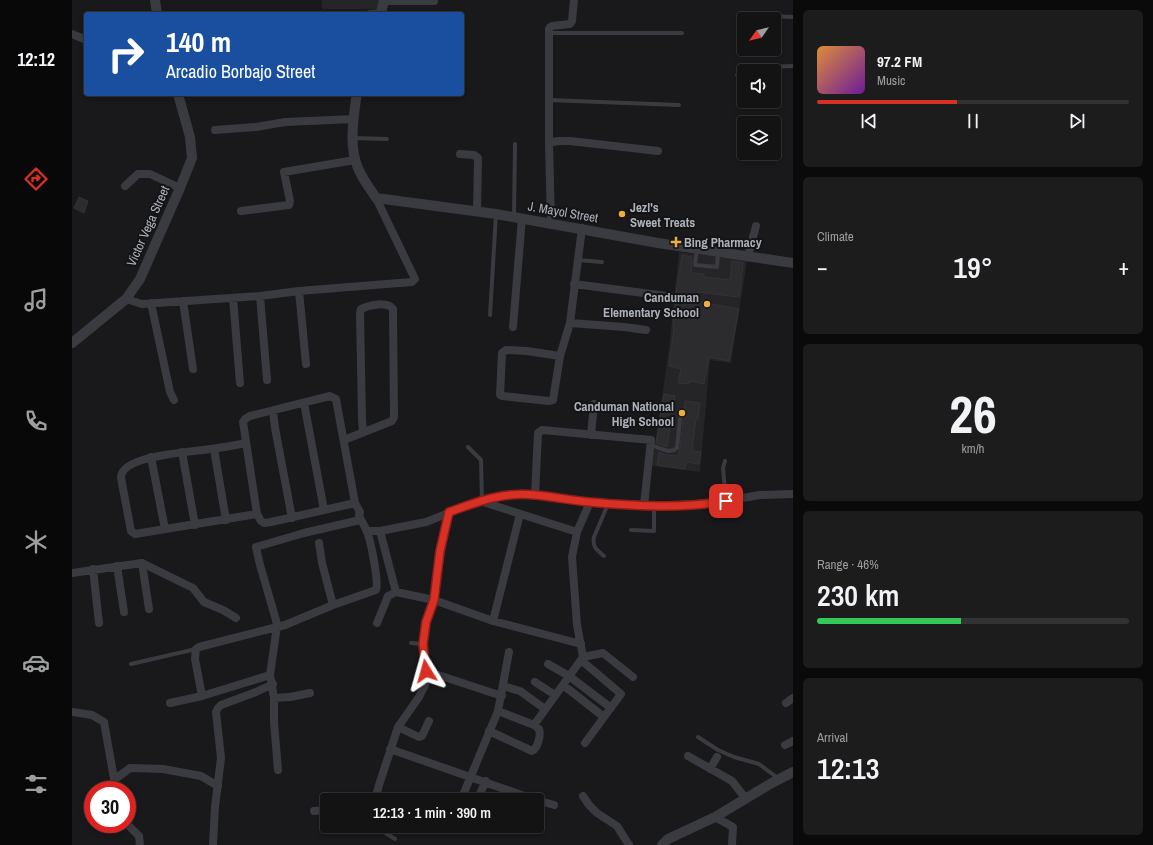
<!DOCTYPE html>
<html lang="en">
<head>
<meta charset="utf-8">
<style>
  :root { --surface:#131314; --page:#1c1c1d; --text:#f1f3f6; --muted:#9d9ea0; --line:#323234; --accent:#d93025 }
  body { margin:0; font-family:"Archivo Narrow",sans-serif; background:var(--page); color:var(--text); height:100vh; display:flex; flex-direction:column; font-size:15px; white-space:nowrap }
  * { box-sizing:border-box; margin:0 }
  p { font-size:13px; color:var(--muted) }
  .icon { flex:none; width:22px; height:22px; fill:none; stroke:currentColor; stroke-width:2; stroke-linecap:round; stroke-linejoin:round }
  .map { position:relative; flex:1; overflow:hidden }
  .panel { display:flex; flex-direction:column; gap:10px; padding:10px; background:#0a0a0b; width:360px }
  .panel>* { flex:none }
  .banner { position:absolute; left:12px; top:12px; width:380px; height:84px; border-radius:4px; box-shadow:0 2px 6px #0003,0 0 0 1px var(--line); background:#1a4fa0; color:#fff; overflow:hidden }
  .needle { width:26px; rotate:236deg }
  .tools { position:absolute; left:665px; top:12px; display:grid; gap:8px }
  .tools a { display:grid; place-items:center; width:44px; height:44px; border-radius:4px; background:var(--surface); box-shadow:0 2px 6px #0003,0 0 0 1px var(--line); font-size:20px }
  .speed { position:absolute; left:12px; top:781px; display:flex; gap:8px; font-size:20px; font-weight:700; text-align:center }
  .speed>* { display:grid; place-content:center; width:52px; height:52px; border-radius:50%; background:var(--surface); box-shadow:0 2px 6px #0003,0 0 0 1px var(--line); line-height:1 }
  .speed .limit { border:6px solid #d22; background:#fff; color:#111 }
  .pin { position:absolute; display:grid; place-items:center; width:34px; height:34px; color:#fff; margin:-17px; border-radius:8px; box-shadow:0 2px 6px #0006 }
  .me { position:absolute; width:44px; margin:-22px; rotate:352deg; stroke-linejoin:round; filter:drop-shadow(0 0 3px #0008) }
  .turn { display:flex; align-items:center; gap:14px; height:84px; padding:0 16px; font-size:18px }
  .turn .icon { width:52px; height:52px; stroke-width:2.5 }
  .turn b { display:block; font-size:28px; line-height:34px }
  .big { font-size:30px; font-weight:600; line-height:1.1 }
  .panel .card { flex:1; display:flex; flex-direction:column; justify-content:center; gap:6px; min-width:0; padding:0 14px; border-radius:6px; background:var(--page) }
  .panel .dial { align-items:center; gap:0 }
  .dial b { font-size:52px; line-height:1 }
  .song { display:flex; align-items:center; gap:12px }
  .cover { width:48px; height:48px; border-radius:6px; background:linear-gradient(135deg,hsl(30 70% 55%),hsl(280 70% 35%)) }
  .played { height:4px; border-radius:2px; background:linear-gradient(90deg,var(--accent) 45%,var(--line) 45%) }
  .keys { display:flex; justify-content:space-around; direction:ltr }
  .heat { display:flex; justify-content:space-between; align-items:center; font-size:22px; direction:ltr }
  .charge { height:6px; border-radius:3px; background:linear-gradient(90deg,#34c759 46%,var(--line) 0) }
  .trip { position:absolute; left:248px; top:793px; width:224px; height:40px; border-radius:4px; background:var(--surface); box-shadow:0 2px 6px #0003,0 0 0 1px var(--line); font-weight:600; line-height:40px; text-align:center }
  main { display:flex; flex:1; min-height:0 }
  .menu { display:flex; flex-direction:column; width:72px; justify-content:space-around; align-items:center; background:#080808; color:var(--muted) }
  .menu .icon { width:28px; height:28px }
  .menu .active { color:var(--accent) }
  .menu b { font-size:18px; color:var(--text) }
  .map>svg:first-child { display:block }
  .built { fill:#252528 }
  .building { fill:#2c2c2f; stroke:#333337 }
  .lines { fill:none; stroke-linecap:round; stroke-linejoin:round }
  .service { stroke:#3a3b40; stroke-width:4 }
  .minor { stroke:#3a3b40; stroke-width:8 }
  .tertiary { stroke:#3a3b40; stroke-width:10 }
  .route-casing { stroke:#8d1f18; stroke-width:10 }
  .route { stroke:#d93025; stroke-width:7 }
  .poi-dot { fill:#edad40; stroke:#141416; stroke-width:1.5 }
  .labels { text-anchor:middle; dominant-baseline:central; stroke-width:4; stroke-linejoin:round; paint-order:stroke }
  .poi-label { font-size:13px; font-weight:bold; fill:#acb1ba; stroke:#141416; text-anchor:start }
  .street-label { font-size:13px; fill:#acb1ba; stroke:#141416 }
</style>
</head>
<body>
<main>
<nav class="menu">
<b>12:12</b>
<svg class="icon active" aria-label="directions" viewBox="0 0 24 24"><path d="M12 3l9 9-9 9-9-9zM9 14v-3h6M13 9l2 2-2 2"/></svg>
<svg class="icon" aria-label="music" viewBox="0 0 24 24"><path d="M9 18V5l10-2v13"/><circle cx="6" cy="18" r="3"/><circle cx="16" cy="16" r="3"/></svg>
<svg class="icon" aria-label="phone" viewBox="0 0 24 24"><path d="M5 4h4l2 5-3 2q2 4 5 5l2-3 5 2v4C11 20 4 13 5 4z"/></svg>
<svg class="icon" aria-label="climate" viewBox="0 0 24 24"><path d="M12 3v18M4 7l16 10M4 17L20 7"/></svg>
<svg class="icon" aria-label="car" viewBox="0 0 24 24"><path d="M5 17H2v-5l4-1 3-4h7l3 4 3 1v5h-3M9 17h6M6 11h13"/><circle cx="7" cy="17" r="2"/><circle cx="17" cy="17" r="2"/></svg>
<svg class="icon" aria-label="filters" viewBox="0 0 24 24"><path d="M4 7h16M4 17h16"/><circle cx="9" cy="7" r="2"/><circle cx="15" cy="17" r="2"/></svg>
</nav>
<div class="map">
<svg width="721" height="845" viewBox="0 0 721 845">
  <rect width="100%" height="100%" fill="#19191b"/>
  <path class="built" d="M250,0H307L306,9H250Z
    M607,252L675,261L659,363L638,360L628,472L580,466L597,348Z"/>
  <path class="building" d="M7,197L16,201L12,213L2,208Z
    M610,255L620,257L619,273L632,274V277L658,280L660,261L671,263L667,297L625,292L624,301L667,309L657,361L637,357L632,384L618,381L617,384L606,383L609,369L597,366L602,328H601L602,308H603L604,302L607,297L604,292Z
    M592,394L603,396L595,447L584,443Z
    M613,401L628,403L626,419H624L620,451L629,452L627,464L614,462L613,469L585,465L587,452L594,455L606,456L608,448Z"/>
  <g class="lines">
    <path class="service" d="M698,16L721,17
      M477,33H610
      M678,71L693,67L721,66
      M665,75L672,73
      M477,100L607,105
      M281,138L315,139
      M442,216L443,144
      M625,249L623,265L645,267L646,252
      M506,260L530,262
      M418,315L424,214
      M579,445C587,447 597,455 605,448L608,419
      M396,447L409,460L410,501
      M653,461L651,468L654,501
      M559,530L582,531V505
      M532,556C525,550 520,547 522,537L536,504
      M339,643L351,644
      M59,664L124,649
      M626,737L646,750L662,757L687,764L707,779
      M303,826L323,839"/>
    <path class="minor" d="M312,1H362
      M298,14L310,13
      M0,34L14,40
      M143,130L184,127L213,122L282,119
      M477,143L486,141H498L586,151
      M388,154L402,155L406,158L405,211
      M53,186L66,174H78L108,188
      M169,211L217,205L218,201L212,172L283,160
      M479,223L477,143V29L478,27L480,26L498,24L500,21L502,0
      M676,256L684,226
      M502,284L602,297
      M227,291L234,364
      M188,296L195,380
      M161,298L168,383
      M54,299L70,304L188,296L227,291L340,282L343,279L304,198
      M111,301L121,369
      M79,303L98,392L102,400
      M498,323L552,327L574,330
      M441,327L450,218
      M488,356L455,351L434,350L430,353L428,395L430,396L477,401L481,400L488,356L498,323L510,228
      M232,403L252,510
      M201,411L203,428L220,518
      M519,435L522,404
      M272,440L320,421L322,417L321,309C315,301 297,305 289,309L288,313L290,419L291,432
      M174,443C160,446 146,448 131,450C116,452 48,456 49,478L59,531L63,534L185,514
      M142,449L154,520
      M110,452L123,525
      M79,457L93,529
      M463,495L466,433L470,430L579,440L572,505
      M408,501L505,532
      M283,503L199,522L192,523L189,521L185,514L171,422L173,419L178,416L258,396L264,399L283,503L288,512L287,515
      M295,531H308L354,522L407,501L439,495H463L537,504L600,505L641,503L688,495L721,494
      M308,531L324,592
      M247,543L250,563L261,605
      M70,563L77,609
      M45,566L52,612
      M21,569L27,623
      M0,573L70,563L121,588L132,602L151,610L164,618
      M421,621L448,514
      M305,623L316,596L324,592L362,600L421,621L509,644
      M511,657L531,653L561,677
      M509,660L549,694L513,743
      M476,664L497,676L539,708
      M354,671L430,696
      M463,682L483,695
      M491,685L532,717
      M431,686L448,691L473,709
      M130,696L123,659L124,649L127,647L213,625L261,605L304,590C307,583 299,541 295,532C293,526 289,521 287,515
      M202,698L218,697L238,693
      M98,703L130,696L198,675
      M714,703L721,698
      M426,711L462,725L511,657L505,625L500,557L505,532L518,502
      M0,712L20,715L32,722L44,790
      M326,727L347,737L350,736L357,721
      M417,731L460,751C466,748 469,735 467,729L462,725
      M713,745L721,741
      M318,749L464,800
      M616,756L660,781L674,799
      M638,769L645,757
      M206,770L202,722V698L198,675L205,626L204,620L188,565L184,547L232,533L288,520
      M42,780L58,768L91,769L129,776L146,786
      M511,796L517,805L525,813L545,826L557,845
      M305,797L319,800
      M303,800L307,785L326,727L347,697L353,685L354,671L351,644L354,622L362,600L369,551L377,512
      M389,800L426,711L437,652
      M405,800L414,781
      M465,800L482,805
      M242,811L255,810
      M643,817L661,827L660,845
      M55,824L67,836L68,845
      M141,845L143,807L149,758L144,712L146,708L149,705L184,692L201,684"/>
    <path class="tertiary" d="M83,0L85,14
      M309,14L312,0
      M285,94L284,99C281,122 277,147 286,168C290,179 298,188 304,198L424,214L586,243L721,263
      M0,343L54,299L68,279L108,188L120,158L118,137L106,94
      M590,845L596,839L643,817L698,784L721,772"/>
  </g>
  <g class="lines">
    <g class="route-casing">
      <path id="route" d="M354,671L351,644L354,622L362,600L368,551L377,512C397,505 417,497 438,495C464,492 491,500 517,502C562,506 610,509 654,501"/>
    </g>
    <use href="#route" class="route"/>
  </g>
  <g class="poi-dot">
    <circle cx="550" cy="214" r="4"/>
    <path d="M602 236h4v4h4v4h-4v4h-4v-4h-4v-4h4z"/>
    <circle cx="635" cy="304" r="4"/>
    <circle cx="610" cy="413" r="4"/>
  </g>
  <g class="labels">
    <g class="poi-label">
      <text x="558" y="207">Jezl's<tspan x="558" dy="15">Sweet Treats</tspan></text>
      <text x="612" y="242">Bing Pharmacy</text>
      <text x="627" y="297" text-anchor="end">Canduman<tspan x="627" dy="15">Elementary School</tspan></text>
      <text x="602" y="406" text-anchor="end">Canduman National<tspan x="602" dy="15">High School</tspan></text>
    </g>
    <g class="street-label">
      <text transform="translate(491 212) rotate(10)">J. Mayol Street</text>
      <text transform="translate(76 226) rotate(-66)">Victor Vega Street</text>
    </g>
  </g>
</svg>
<div class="tools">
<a><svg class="needle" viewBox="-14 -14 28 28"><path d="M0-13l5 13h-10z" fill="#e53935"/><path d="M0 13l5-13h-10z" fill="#9d9ea0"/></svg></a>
<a><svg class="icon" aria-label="sound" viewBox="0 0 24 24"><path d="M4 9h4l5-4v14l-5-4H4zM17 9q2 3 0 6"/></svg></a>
<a><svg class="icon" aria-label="layers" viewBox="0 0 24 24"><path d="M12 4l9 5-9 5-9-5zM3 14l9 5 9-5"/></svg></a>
</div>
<div class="speed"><div class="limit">30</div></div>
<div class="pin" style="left:654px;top:501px;background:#d93025"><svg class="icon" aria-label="arrive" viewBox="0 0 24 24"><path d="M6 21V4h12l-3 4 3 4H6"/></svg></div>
<svg class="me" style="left:354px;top:671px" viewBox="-20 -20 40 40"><path d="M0-17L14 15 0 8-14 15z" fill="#d93025" stroke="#fff" stroke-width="4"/></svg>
<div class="trip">12:13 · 1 min · 390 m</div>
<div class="banner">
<div class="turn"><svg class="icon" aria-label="right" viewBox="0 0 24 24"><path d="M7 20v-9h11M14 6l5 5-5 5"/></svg><div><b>140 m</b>Arcadio Borbajo Street</div></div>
</div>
</div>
<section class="panel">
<div class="card">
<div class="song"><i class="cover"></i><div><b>97.2 FM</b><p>Music</p></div></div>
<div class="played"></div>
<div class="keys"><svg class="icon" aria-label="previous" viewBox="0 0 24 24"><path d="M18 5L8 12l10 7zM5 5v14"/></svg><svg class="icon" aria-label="pause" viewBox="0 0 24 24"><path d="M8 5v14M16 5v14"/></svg><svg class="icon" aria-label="next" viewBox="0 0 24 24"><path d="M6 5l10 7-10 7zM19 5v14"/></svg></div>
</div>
<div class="card"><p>Climate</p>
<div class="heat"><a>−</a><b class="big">19°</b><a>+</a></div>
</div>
<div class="card dial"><b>26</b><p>km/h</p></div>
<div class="card"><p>Range · 46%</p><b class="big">230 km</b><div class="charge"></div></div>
<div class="card"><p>Arrival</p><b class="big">12:13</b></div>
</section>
</main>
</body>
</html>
